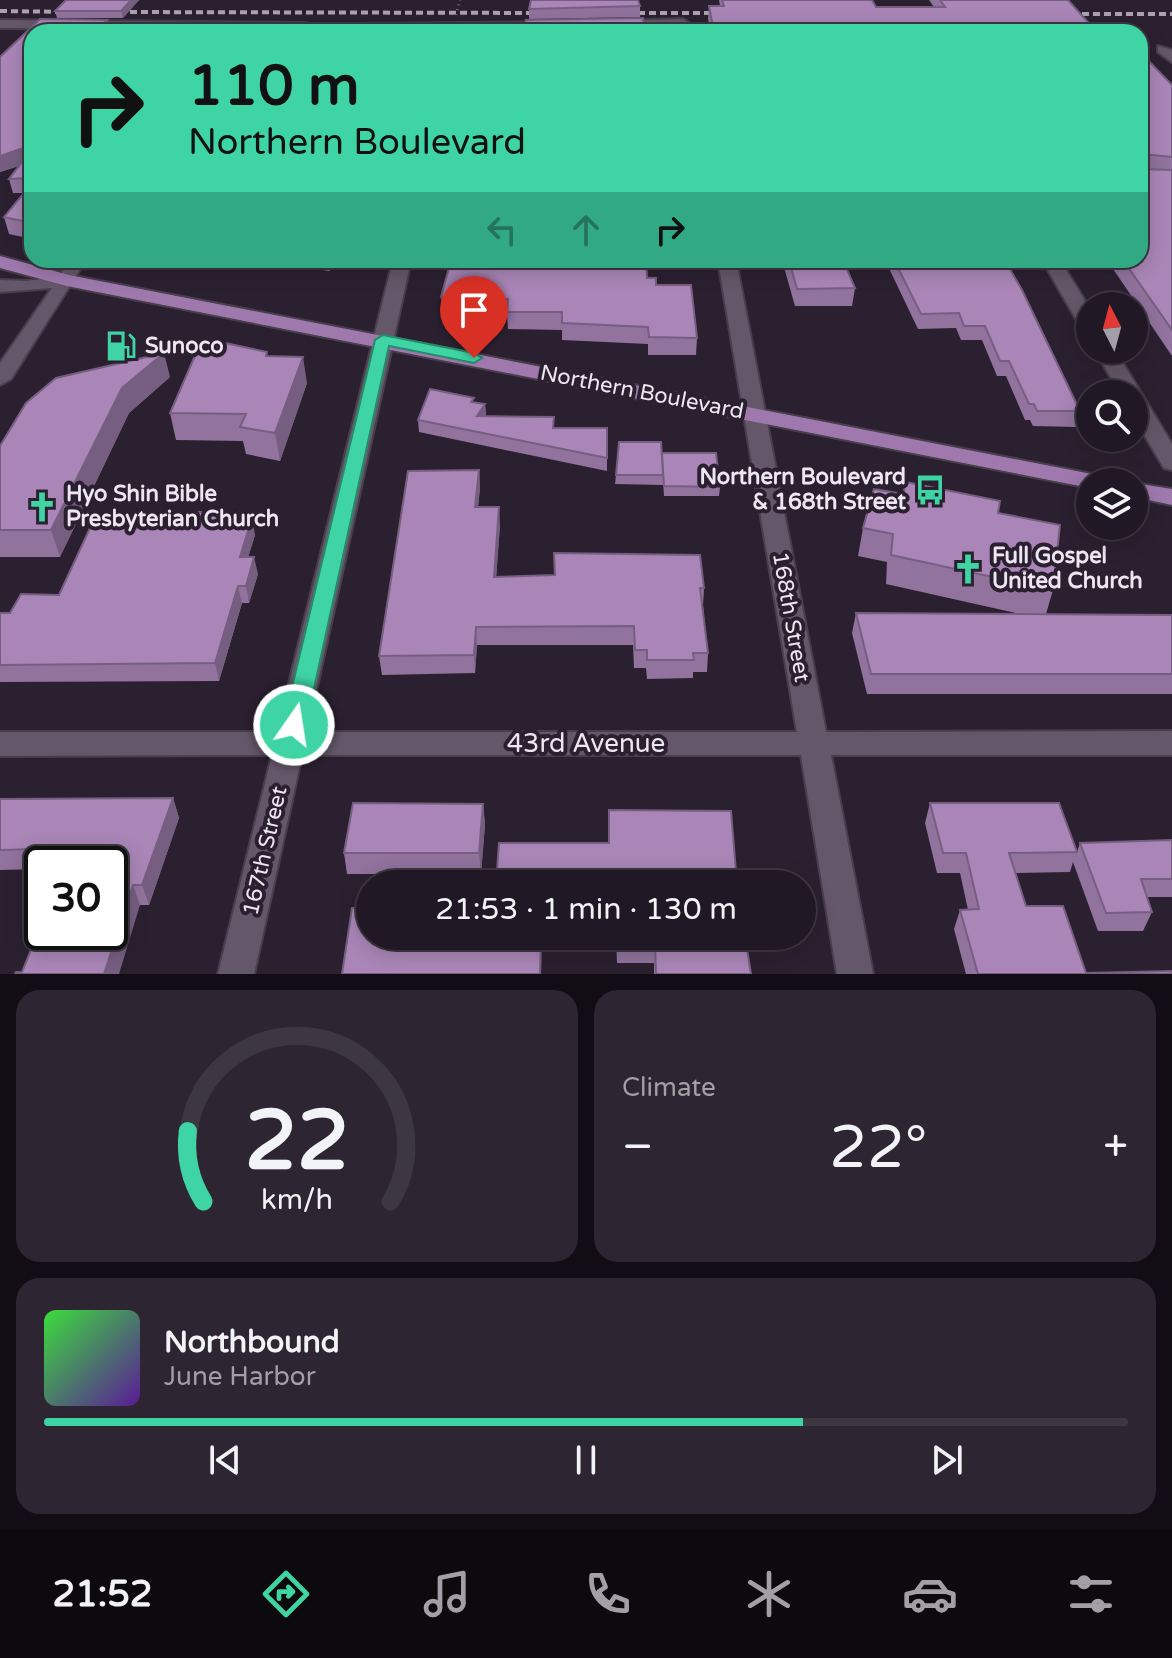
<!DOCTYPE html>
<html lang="en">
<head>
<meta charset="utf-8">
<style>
  :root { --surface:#201824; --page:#2d2531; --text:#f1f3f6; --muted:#a2a0a6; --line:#3d3741; --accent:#3ed4a3 }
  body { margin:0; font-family:"Varela Round",sans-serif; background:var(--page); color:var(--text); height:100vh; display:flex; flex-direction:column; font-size:30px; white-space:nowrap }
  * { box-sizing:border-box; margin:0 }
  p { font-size:26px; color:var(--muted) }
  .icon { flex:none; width:44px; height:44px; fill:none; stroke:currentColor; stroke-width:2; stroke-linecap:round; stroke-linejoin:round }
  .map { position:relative; height:974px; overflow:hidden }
  .drawer { display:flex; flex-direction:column; gap:16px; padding:16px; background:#120d14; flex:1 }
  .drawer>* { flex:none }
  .hud { position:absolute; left:24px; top:24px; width:1124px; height:244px; border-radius:24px; box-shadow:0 4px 20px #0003,0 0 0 2px var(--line); background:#3ed4a3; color:#111; overflow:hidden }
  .needle { width:52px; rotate:354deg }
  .tools { position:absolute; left:1076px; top:292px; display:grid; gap:16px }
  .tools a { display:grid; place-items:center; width:72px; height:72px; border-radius:50%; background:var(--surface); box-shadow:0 4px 20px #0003,0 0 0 2px var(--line); font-size:40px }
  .speed { position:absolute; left:24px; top:846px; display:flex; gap:16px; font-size:40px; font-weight:700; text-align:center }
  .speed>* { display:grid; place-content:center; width:104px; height:104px; border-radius:50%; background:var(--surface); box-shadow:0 4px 20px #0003,0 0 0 2px var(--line); line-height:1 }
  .speed .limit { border:4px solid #111; border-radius:12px; background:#fff; color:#111 }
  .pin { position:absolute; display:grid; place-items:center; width:68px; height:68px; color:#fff; margin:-82px -34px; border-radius:50% 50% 50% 0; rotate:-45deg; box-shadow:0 0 8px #0007 }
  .pin .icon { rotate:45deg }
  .me { position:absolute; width:88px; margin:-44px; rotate:13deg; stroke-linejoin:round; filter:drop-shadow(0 0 6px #0008) }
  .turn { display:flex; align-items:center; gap:28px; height:168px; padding:0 32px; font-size:36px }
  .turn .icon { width:104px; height:104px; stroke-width:2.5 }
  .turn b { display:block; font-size:56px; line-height:68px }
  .lanes { display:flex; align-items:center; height:76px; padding:0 32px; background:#0003; justify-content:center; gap:40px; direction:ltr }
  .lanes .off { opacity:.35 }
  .big { font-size:60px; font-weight:600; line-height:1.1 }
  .drawer .widget { flex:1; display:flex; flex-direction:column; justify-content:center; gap:12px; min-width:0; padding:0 28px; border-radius:24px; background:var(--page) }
  .drawer .dial { align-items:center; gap:0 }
  .dial svg { height:208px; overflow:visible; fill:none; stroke:var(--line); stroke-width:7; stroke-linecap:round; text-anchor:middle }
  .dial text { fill:var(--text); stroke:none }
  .song { display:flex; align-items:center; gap:24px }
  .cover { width:96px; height:96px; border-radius:12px; background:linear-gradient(135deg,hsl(120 70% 55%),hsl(270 70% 35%)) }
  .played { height:8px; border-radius:4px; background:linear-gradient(90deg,var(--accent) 70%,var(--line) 70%) }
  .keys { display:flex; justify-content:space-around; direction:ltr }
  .heat { display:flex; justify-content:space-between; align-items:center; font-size:44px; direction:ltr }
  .drawer .tiles { flex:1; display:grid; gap:16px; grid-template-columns:1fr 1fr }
  .widget:last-child { grid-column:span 2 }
  .trip { position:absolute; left:356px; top:870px; width:460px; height:80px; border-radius:40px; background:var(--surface); box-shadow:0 4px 20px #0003,0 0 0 2px var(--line); font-weight:600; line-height:80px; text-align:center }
  .tabs { display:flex; height:128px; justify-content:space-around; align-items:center; background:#0d0a0e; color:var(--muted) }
  .tabs .icon { width:56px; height:56px }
  .tabs .active { color:var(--accent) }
  .tabs b { font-size:36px; color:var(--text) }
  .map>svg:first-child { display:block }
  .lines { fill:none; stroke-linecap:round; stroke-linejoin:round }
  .minor-casing { stroke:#483e4c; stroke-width:4 }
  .major-casing { stroke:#483e4c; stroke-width:4 }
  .minor { fill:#645769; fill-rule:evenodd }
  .major { fill:#9f79ae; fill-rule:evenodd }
  .rail { stroke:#aba2af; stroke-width:4; stroke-dasharray:7 4; stroke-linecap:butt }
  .path-bridge { stroke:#6f6674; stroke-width:3; stroke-dasharray:1 4; stroke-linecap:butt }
  .wall { fill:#91739d }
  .shaded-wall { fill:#765e80 }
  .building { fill:#a986b7; stroke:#765e80; stroke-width:2 }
  .route { fill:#3ed4a3; stroke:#288a6a; stroke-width:2 }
  .labels { text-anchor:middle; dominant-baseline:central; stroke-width:8; stroke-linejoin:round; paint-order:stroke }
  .poi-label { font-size:22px; font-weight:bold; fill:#eee6f2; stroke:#2b2030; text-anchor:start }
  .street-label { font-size:22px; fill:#eee6f2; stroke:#2b2030 }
  .near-street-label { font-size:26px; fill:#eee6f2; stroke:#2b2030 }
</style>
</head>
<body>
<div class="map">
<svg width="1172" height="974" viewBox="0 0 1172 974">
  <rect width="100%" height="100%" fill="#2b2030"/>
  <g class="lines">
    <g class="minor-casing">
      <path id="minor" d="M683,19L689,23L691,32H677V27L614,29L607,25L614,21Z
        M0,20L306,23L313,27L306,31L0,28Z
        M554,22L561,26L559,29L354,32L347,28L354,24Z
        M1158,46L1172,50V62L1158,52Z
        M68,260H86L11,379L0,385V363L52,288L0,292V280L27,281L60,276Z
        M393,260H411L307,732H797L718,260H736L826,732L1172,731V755H831L873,974H837L801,755H302L254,974H218L272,755L0,756V732H277Z
        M1042,260H1060L1090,309V332L1080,326Z
        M1095,350H1115L1172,444V470L1164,468L1134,418V394H1120Z"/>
    </g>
    <g class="major-casing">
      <path id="major" d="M0,256L69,275L1097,475L1109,482H1090V488L67,286L0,268Z
        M1134,483L1172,489V505L1134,497Z"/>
    </g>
    <use href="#minor" class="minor"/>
    <use href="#major" class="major"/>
    <path class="rail" d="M0,11L76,12
      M108,12L552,13
      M616,13H732
      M1060,14H1172"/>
    <path class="path-bridge" d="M456,15L460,0"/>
  </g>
  <path class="wall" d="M139,0L123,18H57L55,11Z
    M719,0H872L876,7H934L929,0H1068L1097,32H711L708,19L709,6H720Z
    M640,6V17L529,19V9Z
    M40,19L107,20L110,31L162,32H32V239L9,234L4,217L24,193H13L9,179L19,166L0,172V57Z
    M1140,52L1172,85V356L1107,260H1140Z
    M265,260H341L329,271Z
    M782,260H843L855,288L852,306H795Z
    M885,260H1005L1080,411L1076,427L1033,426L1030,420H1025L1006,376H997L982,340H961L956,328L918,329Z
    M647,278L656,285L697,338L696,355H648V344L562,340V330L508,329L507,316L443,314L441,297Z
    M267,356L307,383L280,461L246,454L243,441L176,440L170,413Z
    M170,377L129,413L60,557H0V446Z
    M475,402L485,404L486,416L554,417V428H607V471L419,432L418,420Z
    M662,456L720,487L719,496H664L663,481V485L615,484L616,475Z
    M479,470L480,488L478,507L500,525L496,577L704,588L703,606L708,653L707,672H693V678L647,679L646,668H634L633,645H477L475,673L382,675L379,656Z
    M998,513L1053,590L1046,614L1172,615V694H867L852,633L856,613L1020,614L886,584L887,562L858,556L863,528Z
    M249,518L255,535L248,557L258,574L249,603H242L219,681L0,682V613H10L59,595L156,528Z
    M173,798L179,818L149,905H140L22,972L110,864H42V869L0,870V799Z
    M930,803L1077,852L1080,843L1172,840V897H1147L1152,912L1143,931H1098L1073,862L1070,872L1015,873L1026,906L1086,973L1172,974H966L954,929L960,910H968L960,873H937L925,823Z
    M483,804L485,824L481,874H347L344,853Z
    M499,843L737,884H496Z
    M616,936H745L751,974H654V963H617Z"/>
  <path class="shaded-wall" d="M131,0H139L123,18L121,11Z
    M107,20L110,32L97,31Z
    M32,145V161L0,172V156Z
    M327,260H341L329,271Z
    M164,353L170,377L129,413L60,557L51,530L122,388Z
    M303,357L307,383L280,461L275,433Z
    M485,404L486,417L477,416Z
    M479,470L480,488L476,525L475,507Z
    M499,507L500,525L495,595L494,577Z
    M248,512L250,523L252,518L255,535L243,574L240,557Z
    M254,557L258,574L249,603L246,586Z
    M238,586L242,603L219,681L215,663Z
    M476,627L477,645L475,673L474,655Z
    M173,798L179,818L149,905L142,885Z
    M483,804L485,824L481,874L479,853Z
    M133,885L140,905L119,974H104Z
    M541,936H542L541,974H540Z"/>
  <path class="building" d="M66,0H131L121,11H55Z
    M531,0H638L640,6L529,9Z
    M722,0H872L876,7H945L940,0H1068L1097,32H714L709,6H724Z
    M643,18L645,32H493L494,27H524L526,20Z
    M40,19L107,20L97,31L162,32H32V145L0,156V57Z
    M385,25L384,29L393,28L392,32H258L261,28Z
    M1140,52L1172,85V157L1144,154L1142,169L1172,170V330L1123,260H1140Z
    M32,149V178L9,179Z
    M28,188H32V223L4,217Z
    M451,260H646L647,278H656V285H691L697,338L649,337L648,327L562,323V312H507L508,299L441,297Z
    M789,260H843L855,288L797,289Z
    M894,260H1005L1022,290L1080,411H1037L1034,404H1029L1009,361H1000L985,326H964L959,313L921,314Z
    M211,340L267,352L266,356L303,357L275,433L240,427L246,414L170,413L201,342Z
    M164,353L122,388L51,530H0V446L26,403L56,378Z
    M430,389L474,398L471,402L485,404L477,416L554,417L553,428H607V458L418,420Z
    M619,442H661L663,475H616Z
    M662,453H716L720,487L664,486Z
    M479,470L475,507H499L494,577L555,575L554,553L700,555L704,588H700L708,653H693L694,660H647V650H635L634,626L476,627L474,655L379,656L408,471Z
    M906,482L1000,501L998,513L1060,525L1053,590L891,555L893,534L863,528L874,489L903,494Z
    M162,512H248L246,518H252L240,557H254L246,586H238L215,663L0,665V613H10L21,594L59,595L90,528H156Z
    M856,613L1172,615V674H871Z
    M173,798L142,885H133L104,974H15L16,972H22L42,922V932H110V864H65L72,848L0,850V799Z
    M353,803L483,804L479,853H344Z
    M930,803H1059L1077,852L1009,853L1026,906H1063L1086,973L1172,971V974H978L960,910L979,909L966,853H943Z
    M609,810L731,811L737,884H615V881L542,880V884H496L499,843H609Z
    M1172,840V879H1141L1152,912L1106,913L1080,843Z
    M352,908H370V936H541L540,974H342Z
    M617,936H745L751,974H656L655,944L617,945Z"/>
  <path class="route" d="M383,335L474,353L482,358L474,363L389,346L306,725L302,731H286L283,725L375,340Z"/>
  <defs>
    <g id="fuel-bare" transform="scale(2.4)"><path d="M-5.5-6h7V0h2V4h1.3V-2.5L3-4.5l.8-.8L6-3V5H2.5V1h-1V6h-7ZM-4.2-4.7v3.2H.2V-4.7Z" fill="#3ed4a3" stroke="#2b2030" stroke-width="2.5" paint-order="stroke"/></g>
    <g id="bus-bare" transform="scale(2.4)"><path d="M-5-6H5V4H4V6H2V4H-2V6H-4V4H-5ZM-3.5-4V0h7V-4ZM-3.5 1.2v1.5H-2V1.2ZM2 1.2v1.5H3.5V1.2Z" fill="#3ed4a3" stroke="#2b2030" stroke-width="2.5" paint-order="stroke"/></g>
    <g id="church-bare" transform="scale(2.4)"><path d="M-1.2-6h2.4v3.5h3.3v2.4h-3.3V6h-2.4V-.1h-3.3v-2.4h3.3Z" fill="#3ed4a3" stroke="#2b2030" stroke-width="2.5" paint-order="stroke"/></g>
  </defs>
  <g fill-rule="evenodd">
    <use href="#fuel-bare" x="121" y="346"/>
    <use href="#bus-bare" x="930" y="490"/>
    <use href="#church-bare" x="42" y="507"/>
    <use href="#church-bare" x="968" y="569"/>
  </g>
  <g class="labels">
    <g class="poi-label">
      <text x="145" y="346">Sunoco</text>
      <text x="906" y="477" text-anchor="end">Northern Boulevard<tspan x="906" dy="25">&amp; 168th Street</tspan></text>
      <text x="66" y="494">Hyo Shin Bible<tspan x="66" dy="25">Presbyterian Church</tspan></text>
      <text x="992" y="556">Full Gospel<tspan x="992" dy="25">United Church</tspan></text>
    </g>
    <g class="street-label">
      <text transform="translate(642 392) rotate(11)">Northern Boulevard</text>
      <text transform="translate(791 617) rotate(80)">168th Street</text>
      <text transform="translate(265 851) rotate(-77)">167th Street</text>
    </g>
    <g class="near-street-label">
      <text x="586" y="743">43rd Avenue</text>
    </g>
  </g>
</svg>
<div class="tools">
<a><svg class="needle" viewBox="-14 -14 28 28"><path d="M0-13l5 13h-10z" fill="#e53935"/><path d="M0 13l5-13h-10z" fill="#a2a0a6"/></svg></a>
<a><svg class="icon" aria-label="search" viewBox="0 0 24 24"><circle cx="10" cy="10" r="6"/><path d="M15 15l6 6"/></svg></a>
<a><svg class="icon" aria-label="layers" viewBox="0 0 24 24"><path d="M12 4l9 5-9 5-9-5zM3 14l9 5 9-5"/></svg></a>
</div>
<div class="speed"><div class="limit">30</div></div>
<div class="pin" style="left:474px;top:358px;background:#d93025"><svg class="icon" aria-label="arrive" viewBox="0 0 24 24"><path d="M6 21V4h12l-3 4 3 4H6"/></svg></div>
<svg class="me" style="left:294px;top:725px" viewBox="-20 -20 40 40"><circle r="17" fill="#3ed4a3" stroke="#fff" stroke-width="3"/><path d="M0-11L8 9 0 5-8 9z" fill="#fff"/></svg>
<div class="trip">21:53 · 1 min · 130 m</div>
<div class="hud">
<div class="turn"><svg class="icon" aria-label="right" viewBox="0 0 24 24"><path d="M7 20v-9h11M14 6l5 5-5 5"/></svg><div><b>110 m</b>Northern Boulevard</div></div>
<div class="lanes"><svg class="icon off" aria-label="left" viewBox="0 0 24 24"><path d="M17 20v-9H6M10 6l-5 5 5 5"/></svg><svg class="icon off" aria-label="ahead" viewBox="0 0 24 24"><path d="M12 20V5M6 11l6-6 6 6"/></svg><svg class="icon" aria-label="right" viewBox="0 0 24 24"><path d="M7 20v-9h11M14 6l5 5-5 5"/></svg></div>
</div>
</div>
<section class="drawer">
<div class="tiles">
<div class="widget dial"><svg viewBox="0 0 100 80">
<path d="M14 69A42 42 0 1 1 86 69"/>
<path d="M14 69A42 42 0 0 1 8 42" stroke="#3ed4a3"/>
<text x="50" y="56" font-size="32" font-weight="700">22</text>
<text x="50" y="72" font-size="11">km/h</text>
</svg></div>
<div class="widget"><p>Climate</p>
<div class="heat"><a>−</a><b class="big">22°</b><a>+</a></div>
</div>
<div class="widget">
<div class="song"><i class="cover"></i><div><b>Northbound</b><p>June Harbor</p></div></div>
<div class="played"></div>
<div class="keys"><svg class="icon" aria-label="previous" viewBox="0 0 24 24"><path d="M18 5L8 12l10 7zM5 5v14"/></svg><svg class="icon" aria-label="pause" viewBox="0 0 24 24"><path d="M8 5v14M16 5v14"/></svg><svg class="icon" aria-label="next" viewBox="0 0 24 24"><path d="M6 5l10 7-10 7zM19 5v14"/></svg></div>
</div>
</div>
</section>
<nav class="tabs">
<b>21:52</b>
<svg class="icon active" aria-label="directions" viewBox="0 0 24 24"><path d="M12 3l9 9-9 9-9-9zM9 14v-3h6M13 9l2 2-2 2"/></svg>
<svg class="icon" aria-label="music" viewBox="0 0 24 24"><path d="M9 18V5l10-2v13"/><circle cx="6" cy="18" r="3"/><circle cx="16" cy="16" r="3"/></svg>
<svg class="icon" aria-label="phone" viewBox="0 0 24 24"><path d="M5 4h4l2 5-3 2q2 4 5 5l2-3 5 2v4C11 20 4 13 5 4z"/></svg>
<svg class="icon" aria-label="climate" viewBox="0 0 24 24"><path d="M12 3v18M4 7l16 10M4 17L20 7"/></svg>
<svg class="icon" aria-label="car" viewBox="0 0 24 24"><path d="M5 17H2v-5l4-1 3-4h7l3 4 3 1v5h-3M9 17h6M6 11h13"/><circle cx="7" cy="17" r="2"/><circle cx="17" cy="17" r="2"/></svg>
<svg class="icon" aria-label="filters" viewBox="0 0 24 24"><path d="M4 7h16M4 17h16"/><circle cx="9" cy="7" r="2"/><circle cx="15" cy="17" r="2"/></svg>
</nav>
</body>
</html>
